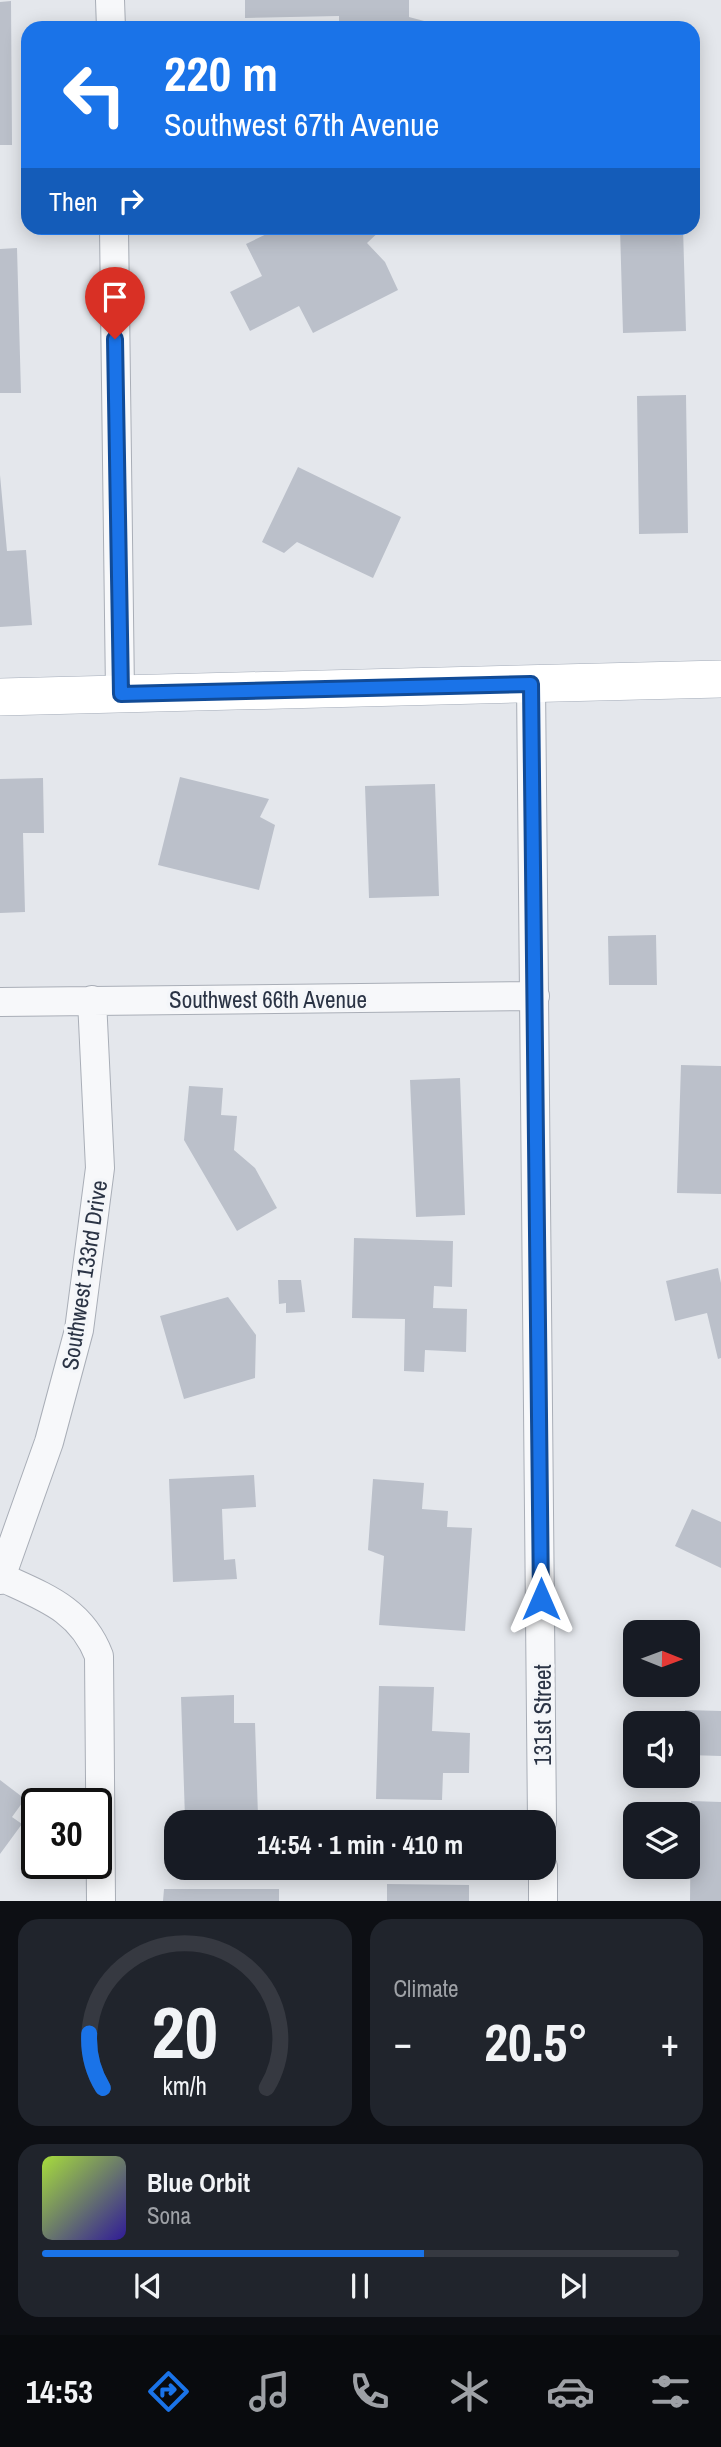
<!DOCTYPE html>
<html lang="en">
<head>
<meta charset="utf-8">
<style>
  :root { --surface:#171b24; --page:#20242c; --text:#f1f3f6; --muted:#9ea1a6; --line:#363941; --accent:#1a73e8 }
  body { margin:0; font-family:"Archivo Narrow",sans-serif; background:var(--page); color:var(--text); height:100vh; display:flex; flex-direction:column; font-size:26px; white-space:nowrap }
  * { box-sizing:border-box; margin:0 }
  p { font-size:23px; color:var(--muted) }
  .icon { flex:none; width:38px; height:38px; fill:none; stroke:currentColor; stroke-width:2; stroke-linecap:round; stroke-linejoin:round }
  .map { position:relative; height:1901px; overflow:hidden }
  .sheet { display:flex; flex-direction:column; gap:18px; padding:18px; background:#0d0f14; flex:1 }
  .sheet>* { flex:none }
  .banner { position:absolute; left:21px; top:21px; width:679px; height:214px; border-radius:21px; box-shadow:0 4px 18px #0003; background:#1a73e8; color:#fff; overflow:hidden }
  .needle { width:46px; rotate:91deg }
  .controls { position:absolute; left:623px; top:1620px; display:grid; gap:14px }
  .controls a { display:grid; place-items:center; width:77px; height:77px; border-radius:14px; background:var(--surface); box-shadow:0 4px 18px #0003; font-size:35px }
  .speed { position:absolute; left:21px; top:1788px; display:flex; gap:14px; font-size:35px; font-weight:700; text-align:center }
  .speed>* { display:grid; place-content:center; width:91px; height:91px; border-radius:50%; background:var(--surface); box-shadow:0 4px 18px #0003; line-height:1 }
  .speed .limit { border:4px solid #111; border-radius:10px; background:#fff; color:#111 }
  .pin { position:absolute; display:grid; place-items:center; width:60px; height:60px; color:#fff; margin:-72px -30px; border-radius:50% 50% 50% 0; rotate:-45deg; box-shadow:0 0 7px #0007 }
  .pin .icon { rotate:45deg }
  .me { position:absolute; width:77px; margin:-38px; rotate:0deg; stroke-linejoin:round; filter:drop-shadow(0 0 5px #0008) }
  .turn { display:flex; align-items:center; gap:24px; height:147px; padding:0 28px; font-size:32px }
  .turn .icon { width:91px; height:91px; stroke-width:2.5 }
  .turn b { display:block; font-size:49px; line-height:60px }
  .then { display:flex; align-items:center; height:66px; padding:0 28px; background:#0003; gap:14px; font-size:26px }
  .big { font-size:52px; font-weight:700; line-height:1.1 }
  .sheet .tile { flex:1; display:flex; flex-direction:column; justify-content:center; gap:10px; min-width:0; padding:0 24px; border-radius:21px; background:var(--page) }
  .sheet .dial { align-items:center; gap:0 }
  .dial svg { height:182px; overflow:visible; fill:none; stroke:var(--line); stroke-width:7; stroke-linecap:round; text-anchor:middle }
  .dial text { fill:var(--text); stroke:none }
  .song { display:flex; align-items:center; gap:21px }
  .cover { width:84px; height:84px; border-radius:10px; background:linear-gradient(135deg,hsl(80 70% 55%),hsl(250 70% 35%)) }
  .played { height:7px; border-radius:4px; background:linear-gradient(90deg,var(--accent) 60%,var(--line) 60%) }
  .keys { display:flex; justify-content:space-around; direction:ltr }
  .heat { display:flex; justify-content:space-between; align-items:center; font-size:38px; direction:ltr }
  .sheet .tiles { flex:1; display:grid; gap:18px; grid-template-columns:1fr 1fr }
  .tile:last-child { grid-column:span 2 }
  .trip { position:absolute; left:164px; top:1810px; width:392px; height:70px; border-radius:21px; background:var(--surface); box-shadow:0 4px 18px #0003; font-weight:700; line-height:70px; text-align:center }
  .dock { display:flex; height:112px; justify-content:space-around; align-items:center; background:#090b0e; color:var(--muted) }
  .dock .icon { width:49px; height:49px }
  .dock .selected { color:var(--accent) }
  .dock b { font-size:32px; color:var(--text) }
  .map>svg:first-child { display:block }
  .building { fill:#bbc0ca }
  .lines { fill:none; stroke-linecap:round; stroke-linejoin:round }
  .minor-casing { stroke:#a9aeb7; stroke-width:30 }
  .major-casing { stroke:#a3abb8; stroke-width:38 }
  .minor { stroke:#f7f8fa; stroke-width:28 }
  .major { stroke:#fff; stroke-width:37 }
  .route-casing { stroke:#114b97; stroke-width:18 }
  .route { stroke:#1a73e8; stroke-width:12 }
  .labels { text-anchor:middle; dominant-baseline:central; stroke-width:7; stroke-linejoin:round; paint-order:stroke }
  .street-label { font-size:23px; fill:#2b3445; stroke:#f4f6f9 }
</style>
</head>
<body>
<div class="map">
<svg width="721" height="1901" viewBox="0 0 721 1901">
  <rect width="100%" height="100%" fill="#e4e7ec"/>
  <path class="building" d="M245,0H409V17L428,22V28H339V16L245,18Z
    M11,1L12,145H0V2Z
    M279,228H383L367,243L385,262L398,290L313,333L299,306L250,331L230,292L262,276L246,244Z
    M620,228H683L686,331L623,333Z
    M17,248L21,393H0V249Z
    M686,395L688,533L639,534L637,396Z
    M298,467L401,517L373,578L297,542L284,553L262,542Z
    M0,475L7,551L26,550L32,625L0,627Z
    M180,777L269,799L260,817L275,825L259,890L158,865Z
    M43,778L44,833H23L25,912L0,913V779Z
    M435,784L439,896L369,898L365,786Z
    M656,935L657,985H609L608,936Z
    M681,1065L721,1066V1194L677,1193Z
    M460,1078L465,1215L416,1217L410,1080Z
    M189,1086L223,1088L221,1115L237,1116L234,1150L255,1168L277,1208L237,1231L184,1140Z
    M354,1238L453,1241L452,1287L434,1286L433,1308L467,1309L466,1352L425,1350L424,1372L404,1371L405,1319L352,1318Z
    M718,1268L721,1283V1358L718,1359L707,1313L675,1321L666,1281Z
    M278,1280H301L305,1312L286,1313V1303L279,1304Z
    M228,1297L256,1335L255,1378L184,1399L160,1316Z
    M254,1475L256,1507L222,1509L224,1560L235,1559L237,1579L173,1582L169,1479Z
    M373,1479L424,1483L422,1509L448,1511L447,1527L472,1528L465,1631L379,1625L384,1556L368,1550Z
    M692,1509L721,1522V1568L675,1546Z
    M379,1686L434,1687L432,1731L470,1733L469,1773H443L442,1800L376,1799Z
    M234,1695V1723H255L258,1816L185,1818L181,1697Z
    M685,1710L721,1711V1756L688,1755Z
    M0,1780L25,1799L12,1817L22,1824L0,1854Z
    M691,1801L721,1802V1901H690Z
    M255,1867H281V1874H255Z
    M387,1884L469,1885V1901H387Z
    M164,1889H279V1901H163Z"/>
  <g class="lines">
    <g class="minor-casing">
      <path id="minor" d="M110,0L111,28
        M114,228L120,693
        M531,684L542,1822
        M0,1002L535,996
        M1,1577C44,1597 81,1609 99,1656L101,1901
        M0,1580L49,1442L79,1330L100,1168L92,1000
        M543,1867V1901"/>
    </g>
    <g class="major-casing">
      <path id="major" d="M0,697L721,679"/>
    </g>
    <use href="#minor" class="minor"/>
    <use href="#major" class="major"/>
  </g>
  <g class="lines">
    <g class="route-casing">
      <path id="route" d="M115,339L121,694L531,684L541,1599"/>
    </g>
    <use href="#route" class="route"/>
  </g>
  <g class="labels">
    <g class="street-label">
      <text x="268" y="999">Southwest 66th Avenue</text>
      <text transform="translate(84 1275) rotate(-81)">Southwest 133rd Drive</text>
      <text transform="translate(542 1715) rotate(-90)">131st Street</text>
    </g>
  </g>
</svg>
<div class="controls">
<a><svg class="needle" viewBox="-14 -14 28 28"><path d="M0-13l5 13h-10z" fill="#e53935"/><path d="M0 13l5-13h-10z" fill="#9ea1a6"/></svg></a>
<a><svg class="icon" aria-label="sound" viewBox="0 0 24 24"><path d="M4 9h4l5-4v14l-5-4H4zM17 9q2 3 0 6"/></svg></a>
<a><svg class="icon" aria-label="layers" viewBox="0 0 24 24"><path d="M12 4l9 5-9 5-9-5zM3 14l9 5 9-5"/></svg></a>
</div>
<div class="speed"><div class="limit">30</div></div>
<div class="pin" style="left:115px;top:339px;background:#d93025"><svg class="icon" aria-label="arrive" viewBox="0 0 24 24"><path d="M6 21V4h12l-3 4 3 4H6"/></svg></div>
<svg class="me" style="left:541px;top:1599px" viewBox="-20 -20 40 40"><path d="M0-17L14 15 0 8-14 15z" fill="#1a73e8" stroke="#fff" stroke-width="4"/></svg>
<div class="trip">14:54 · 1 min · 410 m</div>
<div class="banner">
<div class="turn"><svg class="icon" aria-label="left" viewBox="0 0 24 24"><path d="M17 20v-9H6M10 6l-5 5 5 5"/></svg><div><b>220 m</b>Southwest 67th Avenue</div></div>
<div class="then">Then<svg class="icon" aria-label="right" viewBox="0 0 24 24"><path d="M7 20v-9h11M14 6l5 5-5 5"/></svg></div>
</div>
</div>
<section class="sheet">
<div class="tiles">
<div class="tile dial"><svg viewBox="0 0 100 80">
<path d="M14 69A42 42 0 1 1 86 69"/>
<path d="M14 69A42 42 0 0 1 8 45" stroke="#1a73e8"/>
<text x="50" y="56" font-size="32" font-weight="700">20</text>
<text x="50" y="72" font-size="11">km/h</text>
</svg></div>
<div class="tile"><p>Climate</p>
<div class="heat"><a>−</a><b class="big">20.5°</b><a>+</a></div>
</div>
<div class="tile">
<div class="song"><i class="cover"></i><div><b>Blue Orbit</b><p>Sona</p></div></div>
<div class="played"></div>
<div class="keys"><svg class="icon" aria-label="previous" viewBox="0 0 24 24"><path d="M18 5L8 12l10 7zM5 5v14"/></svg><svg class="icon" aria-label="pause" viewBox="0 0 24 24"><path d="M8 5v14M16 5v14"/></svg><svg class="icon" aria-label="next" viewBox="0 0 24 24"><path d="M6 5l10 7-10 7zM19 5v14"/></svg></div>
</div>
</div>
</section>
<nav class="dock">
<b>14:53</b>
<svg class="icon selected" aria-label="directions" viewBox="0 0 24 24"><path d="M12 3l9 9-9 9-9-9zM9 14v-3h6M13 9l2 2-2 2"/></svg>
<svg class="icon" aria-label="music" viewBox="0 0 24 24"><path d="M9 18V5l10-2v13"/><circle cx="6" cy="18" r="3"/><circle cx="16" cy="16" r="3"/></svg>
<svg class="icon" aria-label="phone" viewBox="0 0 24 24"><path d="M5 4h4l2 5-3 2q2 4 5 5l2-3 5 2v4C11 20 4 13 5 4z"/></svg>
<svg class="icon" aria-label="climate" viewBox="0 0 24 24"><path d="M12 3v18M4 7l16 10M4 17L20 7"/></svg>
<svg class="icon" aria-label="car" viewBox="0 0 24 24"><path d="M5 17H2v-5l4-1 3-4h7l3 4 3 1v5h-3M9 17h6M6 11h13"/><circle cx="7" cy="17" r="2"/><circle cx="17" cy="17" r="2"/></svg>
<svg class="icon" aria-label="filters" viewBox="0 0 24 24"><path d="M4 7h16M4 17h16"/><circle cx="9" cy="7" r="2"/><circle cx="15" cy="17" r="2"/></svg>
</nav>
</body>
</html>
